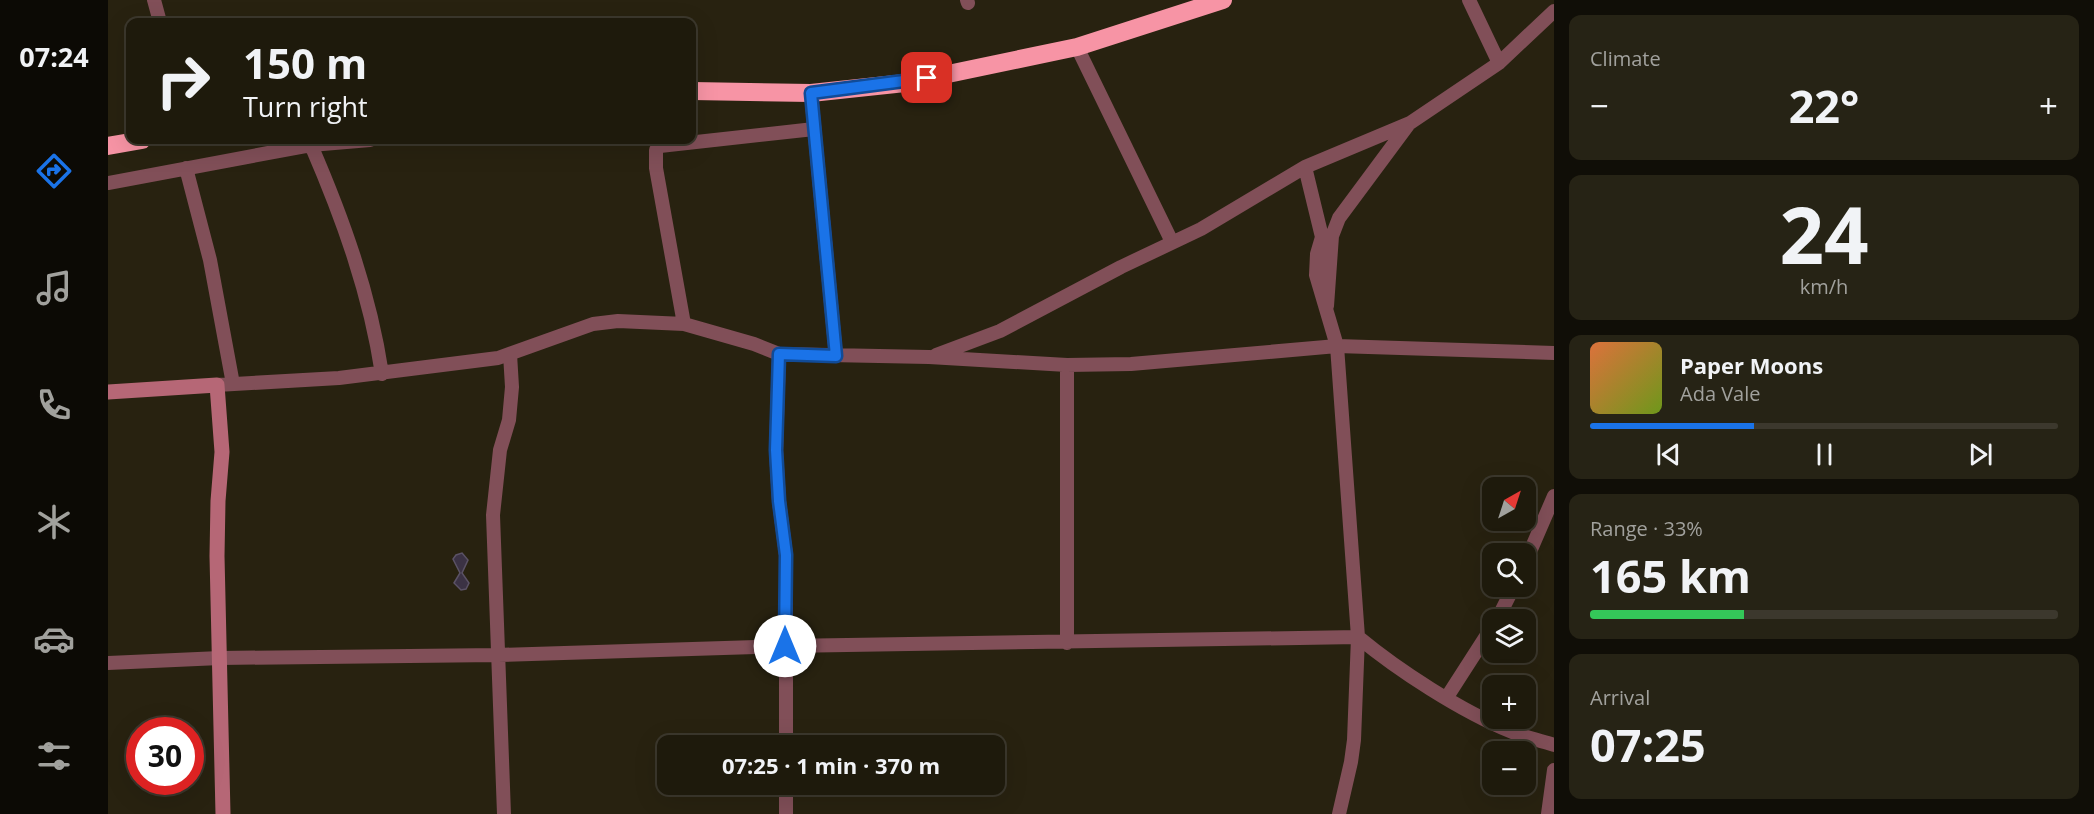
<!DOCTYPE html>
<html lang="en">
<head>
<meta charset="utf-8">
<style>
  :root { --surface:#1e1a0c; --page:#262315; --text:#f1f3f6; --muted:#a1a19d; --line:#3c382d; --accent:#1a73e8 }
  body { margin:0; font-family:"Open Sans",sans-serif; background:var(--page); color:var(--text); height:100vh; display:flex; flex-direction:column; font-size:22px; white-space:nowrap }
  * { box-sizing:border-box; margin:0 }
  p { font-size:20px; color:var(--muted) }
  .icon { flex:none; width:33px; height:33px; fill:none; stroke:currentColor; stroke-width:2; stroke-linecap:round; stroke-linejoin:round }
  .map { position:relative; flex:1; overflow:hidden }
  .side { display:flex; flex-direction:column; gap:15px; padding:15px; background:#100e07; width:540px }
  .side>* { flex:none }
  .top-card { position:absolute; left:18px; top:18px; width:570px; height:126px; border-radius:12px; box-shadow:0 6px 24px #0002,0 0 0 2px var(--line); background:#1e1a0c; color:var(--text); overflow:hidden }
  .needle { width:39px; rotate:39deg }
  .buttons { position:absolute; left:1374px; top:477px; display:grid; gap:12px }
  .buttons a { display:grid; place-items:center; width:54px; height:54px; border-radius:12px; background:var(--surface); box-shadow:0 6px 24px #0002,0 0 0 2px var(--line); font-size:30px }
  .speed { position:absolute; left:18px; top:717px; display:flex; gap:12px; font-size:30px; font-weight:700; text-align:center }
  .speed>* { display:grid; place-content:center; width:78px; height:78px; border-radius:50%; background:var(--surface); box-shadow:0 6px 24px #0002,0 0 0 2px var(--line); line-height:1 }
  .speed .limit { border:9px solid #d22; background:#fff; color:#111 }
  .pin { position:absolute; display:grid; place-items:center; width:51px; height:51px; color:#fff; margin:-26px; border-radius:12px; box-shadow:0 3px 9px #0006 }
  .me { position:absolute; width:66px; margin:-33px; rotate:0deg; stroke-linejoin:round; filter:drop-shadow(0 0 4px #0008) }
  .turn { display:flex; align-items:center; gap:21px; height:126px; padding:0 18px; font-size:27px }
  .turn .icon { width:78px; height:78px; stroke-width:2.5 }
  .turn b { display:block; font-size:42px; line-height:51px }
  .big { font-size:45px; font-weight:700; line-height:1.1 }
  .side .widget { flex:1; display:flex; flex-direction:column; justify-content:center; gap:9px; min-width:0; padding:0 21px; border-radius:12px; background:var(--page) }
  .side .dial { align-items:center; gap:0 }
  .dial b { font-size:78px; line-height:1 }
  .song { display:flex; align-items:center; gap:18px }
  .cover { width:72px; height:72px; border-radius:9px; background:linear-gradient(135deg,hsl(20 70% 55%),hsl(80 70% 35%)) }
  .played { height:6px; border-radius:3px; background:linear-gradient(90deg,var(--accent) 35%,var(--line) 35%) }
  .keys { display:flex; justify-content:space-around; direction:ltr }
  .heat { display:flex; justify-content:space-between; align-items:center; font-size:33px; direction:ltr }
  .charge { height:9px; border-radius:4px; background:linear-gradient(90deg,#34c759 33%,var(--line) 0) }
  .trip { position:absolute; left:549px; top:735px; width:348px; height:60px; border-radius:12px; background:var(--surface); box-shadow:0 6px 24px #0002,0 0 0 2px var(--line); font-weight:700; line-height:60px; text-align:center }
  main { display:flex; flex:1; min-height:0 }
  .tab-bar { display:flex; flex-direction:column; width:108px; justify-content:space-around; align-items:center; background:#0c0a05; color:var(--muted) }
  .tab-bar .icon { width:42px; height:42px }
  .tab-bar .current { color:var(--accent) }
  .tab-bar b { font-size:27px; color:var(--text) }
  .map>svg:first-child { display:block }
  .building { fill:#3b3244; stroke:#5b5265; stroke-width:1.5 }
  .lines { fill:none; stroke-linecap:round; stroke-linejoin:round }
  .street { stroke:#814f58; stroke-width:14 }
  .secondary { stroke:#b66776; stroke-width:15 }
  .highway { stroke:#f794a5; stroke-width:18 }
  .route-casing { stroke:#114b97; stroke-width:15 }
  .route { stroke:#1a73e8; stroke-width:10 }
</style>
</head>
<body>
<main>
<nav class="tab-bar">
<b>07:24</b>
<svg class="icon current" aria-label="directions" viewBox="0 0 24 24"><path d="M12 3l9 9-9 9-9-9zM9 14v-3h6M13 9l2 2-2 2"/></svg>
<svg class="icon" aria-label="music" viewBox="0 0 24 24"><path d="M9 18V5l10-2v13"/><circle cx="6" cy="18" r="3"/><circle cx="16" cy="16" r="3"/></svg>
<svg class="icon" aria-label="phone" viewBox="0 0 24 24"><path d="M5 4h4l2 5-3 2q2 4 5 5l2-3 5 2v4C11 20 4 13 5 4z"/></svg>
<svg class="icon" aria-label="climate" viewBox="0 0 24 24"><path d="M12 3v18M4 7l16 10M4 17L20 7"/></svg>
<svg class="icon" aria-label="car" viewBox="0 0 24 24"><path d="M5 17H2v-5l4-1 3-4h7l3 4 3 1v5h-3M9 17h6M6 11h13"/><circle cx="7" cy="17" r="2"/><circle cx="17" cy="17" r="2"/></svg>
<svg class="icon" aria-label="filters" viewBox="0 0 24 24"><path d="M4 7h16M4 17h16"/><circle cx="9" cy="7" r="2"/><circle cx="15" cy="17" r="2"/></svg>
</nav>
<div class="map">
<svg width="1446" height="814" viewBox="0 0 1446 814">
  <rect width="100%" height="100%" fill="#282210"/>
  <path class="building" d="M354,553L360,560L354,573L361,583L358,589L353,590L346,583L352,573L345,559L348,555Z"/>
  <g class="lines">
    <path class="street" d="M46,0L52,22
      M859,0L860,3
      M1361,0L1391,63
      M969,47L1064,242
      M703,93L728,356
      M203,145C235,219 262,294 274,374
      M1197,167L1214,237L1209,254L1208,275L1229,346L1250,637L1246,740L1243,762L1231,814
      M78,168L102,260L125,384
      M0,183L203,145L262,140
      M1219,306L1224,236L1231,218L1300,125
      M576,324L548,168V150L552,146L706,129
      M671,354L668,451L671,501L678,555V746
      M828,355L892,331L1013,267L1093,229L1197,167L1302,123L1391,63L1446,11
      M959,365V643
      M109,385L231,378L390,358L485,324L510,321L576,324L646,344L671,354L821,357L959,365L1023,364L1229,346L1446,353
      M1418,561L1446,496
      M1389,620L1406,586
      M0,663L112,658L390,655L677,646L1250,637C1291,671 1353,711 1402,731C1416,737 1432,740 1446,745
      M1339,697L1384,627
      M678,784V814
      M396,814L385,515L392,450L401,420L404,387L402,354
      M1440,814L1446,770"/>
    <path class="secondary" d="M0,392L109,385L114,452L110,501L109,556L115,814"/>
    <path class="highway" d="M584,91L703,93L797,83L969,47L1115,0
      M0,146L34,140"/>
  </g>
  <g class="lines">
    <g class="route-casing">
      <path id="route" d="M677,646L678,555L671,501L668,450L671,354L728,356L703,93L819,78"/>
    </g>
    <use href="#route" class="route"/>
  </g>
</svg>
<div class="buttons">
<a><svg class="needle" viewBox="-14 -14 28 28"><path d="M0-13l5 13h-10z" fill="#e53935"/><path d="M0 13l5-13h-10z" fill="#a1a19d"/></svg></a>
<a><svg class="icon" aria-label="search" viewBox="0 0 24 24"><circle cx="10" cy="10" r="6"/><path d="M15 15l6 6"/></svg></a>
<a><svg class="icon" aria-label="layers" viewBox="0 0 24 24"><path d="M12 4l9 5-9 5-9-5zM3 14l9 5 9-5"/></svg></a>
<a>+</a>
<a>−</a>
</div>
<div class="speed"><div class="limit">30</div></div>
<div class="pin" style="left:819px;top:78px;background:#d93025"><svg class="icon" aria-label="arrive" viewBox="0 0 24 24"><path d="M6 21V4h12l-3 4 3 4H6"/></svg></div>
<svg class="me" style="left:677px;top:646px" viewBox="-20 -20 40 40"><circle r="19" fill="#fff"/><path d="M0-13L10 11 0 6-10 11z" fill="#1a73e8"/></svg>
<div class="trip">07:25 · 1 min · 370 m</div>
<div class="top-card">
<div class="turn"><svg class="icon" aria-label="right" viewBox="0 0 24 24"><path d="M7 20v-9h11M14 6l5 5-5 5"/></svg><div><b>150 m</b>Turn right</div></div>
</div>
</div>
<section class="side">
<div class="widget"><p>Climate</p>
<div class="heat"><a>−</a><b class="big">22°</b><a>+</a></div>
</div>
<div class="widget dial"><b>24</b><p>km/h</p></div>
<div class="widget">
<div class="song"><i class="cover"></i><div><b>Paper Moons</b><p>Ada Vale</p></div></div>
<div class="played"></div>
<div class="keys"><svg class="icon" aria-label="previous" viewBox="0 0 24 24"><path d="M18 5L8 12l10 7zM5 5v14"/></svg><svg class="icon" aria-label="pause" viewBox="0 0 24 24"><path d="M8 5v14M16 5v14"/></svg><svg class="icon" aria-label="next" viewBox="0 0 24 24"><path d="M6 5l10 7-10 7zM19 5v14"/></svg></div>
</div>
<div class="widget"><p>Range · 33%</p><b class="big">165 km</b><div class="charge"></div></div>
<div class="widget"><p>Arrival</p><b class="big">07:25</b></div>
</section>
</main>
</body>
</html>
